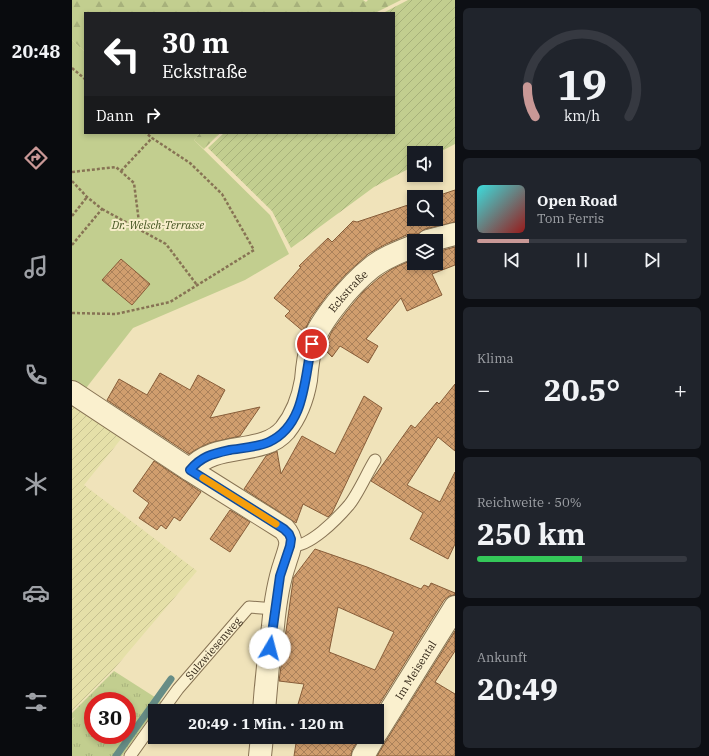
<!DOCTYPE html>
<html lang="de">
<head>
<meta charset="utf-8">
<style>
  :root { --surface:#171b24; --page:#20242c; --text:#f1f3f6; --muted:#9ea1a6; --line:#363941; --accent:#c99896 }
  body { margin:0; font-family:"IBM Plex Serif",serif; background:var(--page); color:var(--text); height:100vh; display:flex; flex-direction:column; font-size:15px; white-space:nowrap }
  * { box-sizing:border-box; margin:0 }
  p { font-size:13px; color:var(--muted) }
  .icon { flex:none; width:22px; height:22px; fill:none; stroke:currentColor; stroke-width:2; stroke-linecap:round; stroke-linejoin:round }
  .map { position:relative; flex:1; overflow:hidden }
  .drawer { display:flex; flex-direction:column; gap:8px; padding:8px; background:#0d0f14; width:254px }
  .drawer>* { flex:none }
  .top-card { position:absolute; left:12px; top:12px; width:311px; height:122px; border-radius:0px; box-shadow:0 2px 6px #0003; background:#202124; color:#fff; overflow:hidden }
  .fabs { position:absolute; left:335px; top:146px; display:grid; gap:8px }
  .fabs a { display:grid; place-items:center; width:36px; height:36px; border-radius:0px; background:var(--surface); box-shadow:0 2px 6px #0003; font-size:20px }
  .speed { position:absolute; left:12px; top:692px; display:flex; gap:8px; font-size:20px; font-weight:700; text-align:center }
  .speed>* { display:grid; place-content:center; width:52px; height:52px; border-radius:50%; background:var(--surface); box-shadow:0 2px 6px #0003; line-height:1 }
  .speed .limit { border:6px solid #d22; background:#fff; color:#111 }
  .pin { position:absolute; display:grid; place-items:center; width:34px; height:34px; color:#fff; margin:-17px; border:2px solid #fff; border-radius:50%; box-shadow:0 1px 4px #0007 }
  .me { position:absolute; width:44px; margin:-22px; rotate:8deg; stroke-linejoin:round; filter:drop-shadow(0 0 3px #0008) }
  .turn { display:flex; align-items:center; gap:14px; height:84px; padding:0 12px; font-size:18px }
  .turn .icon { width:52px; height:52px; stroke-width:2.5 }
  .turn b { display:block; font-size:28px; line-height:34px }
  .then { display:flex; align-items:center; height:38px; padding:0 12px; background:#0003; gap:8px; font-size:15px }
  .big { font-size:30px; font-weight:800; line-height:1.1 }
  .drawer .card { flex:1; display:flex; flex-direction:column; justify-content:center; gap:6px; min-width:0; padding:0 14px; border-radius:6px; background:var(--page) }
  .drawer .dial { align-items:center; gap:0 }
  .dial svg { height:104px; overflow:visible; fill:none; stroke:var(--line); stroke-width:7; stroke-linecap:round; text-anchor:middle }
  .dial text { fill:var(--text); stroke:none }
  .song { display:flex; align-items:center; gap:12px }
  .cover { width:48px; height:48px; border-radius:6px; background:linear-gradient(135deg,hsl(180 70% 55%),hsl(0 70% 35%)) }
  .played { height:4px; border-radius:2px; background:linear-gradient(90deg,var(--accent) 25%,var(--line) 25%) }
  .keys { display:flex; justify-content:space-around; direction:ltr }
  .heat { display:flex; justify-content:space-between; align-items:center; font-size:22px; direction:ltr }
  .charge { height:6px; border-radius:3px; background:linear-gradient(90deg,#34c759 50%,var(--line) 0) }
  .trip { position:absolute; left:76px; top:704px; width:236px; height:40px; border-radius:0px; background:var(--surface); box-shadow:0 2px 6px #0003; font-weight:800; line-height:40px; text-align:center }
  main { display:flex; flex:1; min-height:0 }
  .menu { display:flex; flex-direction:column; width:72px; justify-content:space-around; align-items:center; background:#090b0e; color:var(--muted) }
  .menu .icon { width:28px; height:28px }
  .menu .on { color:var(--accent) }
  .menu b { font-size:18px; color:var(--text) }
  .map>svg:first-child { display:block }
  .farmland { fill:url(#farmland-furrows) }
  .grass { fill:url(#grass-tufts); fill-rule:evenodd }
  .forest { fill:url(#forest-firs) }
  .park { fill:#c2ce8f }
  .garden { fill:url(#garden-furrows) }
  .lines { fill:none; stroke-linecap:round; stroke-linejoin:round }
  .stream { stroke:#678d86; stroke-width:7 }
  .building { fill:url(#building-cross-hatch); stroke:#875d39; fill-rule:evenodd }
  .lane-casing { stroke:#877354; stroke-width:13 }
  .street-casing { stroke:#877354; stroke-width:24 }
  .path { stroke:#877354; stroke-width:2.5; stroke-dasharray:3 2; stroke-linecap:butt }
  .lane { stroke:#faf0ce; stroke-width:11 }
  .street { stroke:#faf0ce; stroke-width:22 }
  .route-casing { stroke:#114b97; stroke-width:10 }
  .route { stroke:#1a73e8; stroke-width:7 }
  .slow { stroke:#f59e0b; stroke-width:7 }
  .labels { text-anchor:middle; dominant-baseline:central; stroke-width:4; stroke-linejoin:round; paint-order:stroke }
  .park-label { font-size:11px; font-style:italic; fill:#42531f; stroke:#f7edca }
  .street-label { font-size:11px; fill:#35291a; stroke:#f7edca }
</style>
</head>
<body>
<main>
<nav class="menu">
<b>20:48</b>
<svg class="icon on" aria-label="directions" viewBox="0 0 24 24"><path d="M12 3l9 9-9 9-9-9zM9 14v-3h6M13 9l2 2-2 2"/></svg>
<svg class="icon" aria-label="music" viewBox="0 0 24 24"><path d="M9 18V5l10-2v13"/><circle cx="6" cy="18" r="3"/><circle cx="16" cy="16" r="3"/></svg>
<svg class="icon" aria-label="phone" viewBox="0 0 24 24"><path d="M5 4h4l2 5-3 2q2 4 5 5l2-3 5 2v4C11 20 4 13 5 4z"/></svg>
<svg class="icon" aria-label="climate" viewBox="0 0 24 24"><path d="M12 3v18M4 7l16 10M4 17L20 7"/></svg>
<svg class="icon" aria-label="car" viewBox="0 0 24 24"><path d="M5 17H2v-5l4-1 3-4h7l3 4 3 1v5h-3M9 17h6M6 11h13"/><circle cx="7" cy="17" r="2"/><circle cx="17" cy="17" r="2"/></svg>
<svg class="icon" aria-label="filters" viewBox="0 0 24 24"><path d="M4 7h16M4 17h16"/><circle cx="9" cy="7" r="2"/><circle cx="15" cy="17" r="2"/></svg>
</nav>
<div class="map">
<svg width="383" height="756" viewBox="0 0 383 756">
  <defs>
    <pattern id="farmland-furrows" width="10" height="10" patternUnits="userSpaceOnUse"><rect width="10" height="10" fill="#e5e0a8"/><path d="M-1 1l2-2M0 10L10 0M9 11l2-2" fill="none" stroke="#c5c090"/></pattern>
    <pattern id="grass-tufts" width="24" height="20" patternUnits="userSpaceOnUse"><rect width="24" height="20" fill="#c2ce8f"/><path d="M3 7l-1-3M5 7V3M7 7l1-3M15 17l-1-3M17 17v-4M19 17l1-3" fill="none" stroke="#a7b17b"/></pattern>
    <pattern id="forest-firs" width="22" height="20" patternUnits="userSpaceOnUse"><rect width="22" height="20" fill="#c2ce8f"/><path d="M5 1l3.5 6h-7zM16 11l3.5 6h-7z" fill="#a7b17b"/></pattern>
    <pattern id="garden-furrows" width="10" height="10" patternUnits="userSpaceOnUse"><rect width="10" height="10" fill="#c2ce8f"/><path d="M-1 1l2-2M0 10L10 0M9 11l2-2" fill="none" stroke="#a7b17b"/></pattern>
    <pattern id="building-cross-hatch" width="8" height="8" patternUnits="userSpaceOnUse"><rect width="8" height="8" fill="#d09e6e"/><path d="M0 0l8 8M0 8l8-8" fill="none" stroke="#aa815a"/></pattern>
  </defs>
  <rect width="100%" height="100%" fill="#f0e3ba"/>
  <path class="farmland" d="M0,400L53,434L12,485L125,571L42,669L0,711Z"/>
  <path class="grass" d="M42,671L89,701L50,756H0V720L3,717L0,719V713ZM21,701H55V735H21Z"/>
  <path class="forest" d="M0,0H291L294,2L296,0H329L303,13H13V52L0,40Z
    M128,133H148L132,149L122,140Z"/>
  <path class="park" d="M0,40L13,52V133H128L122,140L198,215L217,254L173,280L61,328L11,392L0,385Z"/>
  <path class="garden" d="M336,0H383V144L364,154L342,153V166L302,187L219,248L200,211L136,148L152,133H322V13H311Z"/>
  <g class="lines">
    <path class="stream" d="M44,756L99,679"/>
  </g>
  <path class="building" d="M383,190V222L353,229L346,234H337L314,244L296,254L274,274L255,295L239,317L232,332L213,316L218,311L202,298L229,267L227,266L256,238L260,242L281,221L285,222L342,203V219H364V197H362Z
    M383,247V265L360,274L370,295L335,311L329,298L294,339L306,346L296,363L268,346L260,357L252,349L260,331L275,311L291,292L307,278L320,269L342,259V263H364V252Z
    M49,259L78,284L60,305L30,280Z
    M88,373L118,390L126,375L153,390L138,418L188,407L168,436L137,443L123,450L117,454L35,400L47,379L75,395Z
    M383,384V451L366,437L335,485L368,502L383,472V544L376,559L338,539L351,513L299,481L339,425L343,428L365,402L367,404Z
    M292,396L310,408L260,513L256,517L231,504L224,523L172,489L194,456L205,451L209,474L230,436L263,454Z
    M82,461L129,492L108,521L102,517L94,529L89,525L85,530L67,518L77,503L61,491Z
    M158,510L178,522L158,552L138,539Z
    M243,549L295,567L349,589L352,585L357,587L359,583L383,593V595L377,596L372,600L303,711H224L232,684L207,681L221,581V578ZM266,607L322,632L303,670L257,652Z
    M383,631V651L363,682L383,694V756H305L314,741Z
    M225,737H288L280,750L279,756H222Z"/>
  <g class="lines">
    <g class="lane-casing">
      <g id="lane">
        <path d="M218,546C237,548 265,519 277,505C286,494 295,473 303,460"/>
        <path id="s1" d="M90,711L106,689L177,607L203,609"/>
        <path d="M58,756L83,721"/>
      </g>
    </g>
    <g class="street-casing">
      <g id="street">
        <path d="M356,241L383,234"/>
        <path d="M0,392L118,470L212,529C223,541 217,549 213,563C206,583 203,604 201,626C197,654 194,682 192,711"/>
        <path id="s2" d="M118,470C144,440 190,457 213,430C224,416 231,398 234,380C235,368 236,356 240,344C248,320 279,284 299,268C311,258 327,252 342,246"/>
        <path id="s3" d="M305,732L383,607"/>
        <path d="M188,756L190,737"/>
        <path d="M291,756L302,737"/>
      </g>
    </g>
    <path class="path" d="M0,68L13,79
      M49,171L80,138
      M0,172L44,167L62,183L68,230
      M0,181L15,197L30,209L0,245
      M30,209L94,244L125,285
      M0,216L15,197
      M0,313L44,314L98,302L182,250L150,194L118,163L80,138L74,133"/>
    <use href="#lane" class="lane"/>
    <use href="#street" class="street"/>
  </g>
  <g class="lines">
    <g class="route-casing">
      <path id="route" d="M198,648L208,576L218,546L219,539L217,534L212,529L118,470C130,456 140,454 158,450C170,448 186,447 197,442C234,425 232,377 240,344"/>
    </g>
    <use href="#route" class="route"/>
    <path class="slow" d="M131,478L204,524"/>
  </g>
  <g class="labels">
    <g class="park-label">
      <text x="86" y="225">Dr.-Welsch-Terrasse</text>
    </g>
    <g class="street-label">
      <text stroke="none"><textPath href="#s2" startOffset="261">Eckstraße</textPath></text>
      <text stroke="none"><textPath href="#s1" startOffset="81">Sulzwiesenweg</textPath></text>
      <text stroke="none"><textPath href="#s3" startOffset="73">Im Meisental</textPath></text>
    </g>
  </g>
</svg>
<div class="fabs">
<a><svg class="icon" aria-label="sound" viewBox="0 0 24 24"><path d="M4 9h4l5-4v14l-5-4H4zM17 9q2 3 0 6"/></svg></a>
<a><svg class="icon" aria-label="search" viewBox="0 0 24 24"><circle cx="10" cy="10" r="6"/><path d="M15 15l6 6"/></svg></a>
<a><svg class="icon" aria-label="layers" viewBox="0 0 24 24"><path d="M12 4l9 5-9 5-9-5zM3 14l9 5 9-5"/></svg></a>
</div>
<div class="speed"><div class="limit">30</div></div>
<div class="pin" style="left:240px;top:344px;background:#d93025"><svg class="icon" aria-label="arrive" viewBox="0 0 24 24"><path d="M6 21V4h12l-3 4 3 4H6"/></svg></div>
<svg class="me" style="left:198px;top:648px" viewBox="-20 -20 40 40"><circle r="19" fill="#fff"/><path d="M0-13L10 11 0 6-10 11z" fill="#1a73e8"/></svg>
<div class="trip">20:49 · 1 Min. · 120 m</div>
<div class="top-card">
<div class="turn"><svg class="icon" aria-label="left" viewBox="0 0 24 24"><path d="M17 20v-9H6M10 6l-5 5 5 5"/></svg><div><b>30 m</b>Eckstraße</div></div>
<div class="then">Dann<svg class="icon" aria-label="right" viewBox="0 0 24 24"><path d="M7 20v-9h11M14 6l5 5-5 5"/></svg></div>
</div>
</div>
<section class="drawer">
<div class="card dial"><svg viewBox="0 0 100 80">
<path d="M14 69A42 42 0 1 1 86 69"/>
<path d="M14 69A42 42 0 0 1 8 46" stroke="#c99896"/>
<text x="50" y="56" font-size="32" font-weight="700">19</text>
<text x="50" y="72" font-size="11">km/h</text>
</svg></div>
<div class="card">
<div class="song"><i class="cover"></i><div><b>Open Road</b><p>Tom Ferris</p></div></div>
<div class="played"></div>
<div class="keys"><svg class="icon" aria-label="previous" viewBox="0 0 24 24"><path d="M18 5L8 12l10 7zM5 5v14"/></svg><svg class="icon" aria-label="pause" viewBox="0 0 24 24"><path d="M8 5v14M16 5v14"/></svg><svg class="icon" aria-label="next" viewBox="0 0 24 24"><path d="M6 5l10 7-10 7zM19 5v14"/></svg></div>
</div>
<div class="card"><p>Klima</p>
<div class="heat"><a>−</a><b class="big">20.5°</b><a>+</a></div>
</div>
<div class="card"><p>Reichweite · 50%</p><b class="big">250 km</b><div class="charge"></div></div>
<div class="card"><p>Ankunft</p><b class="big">20:49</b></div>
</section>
</main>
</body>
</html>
